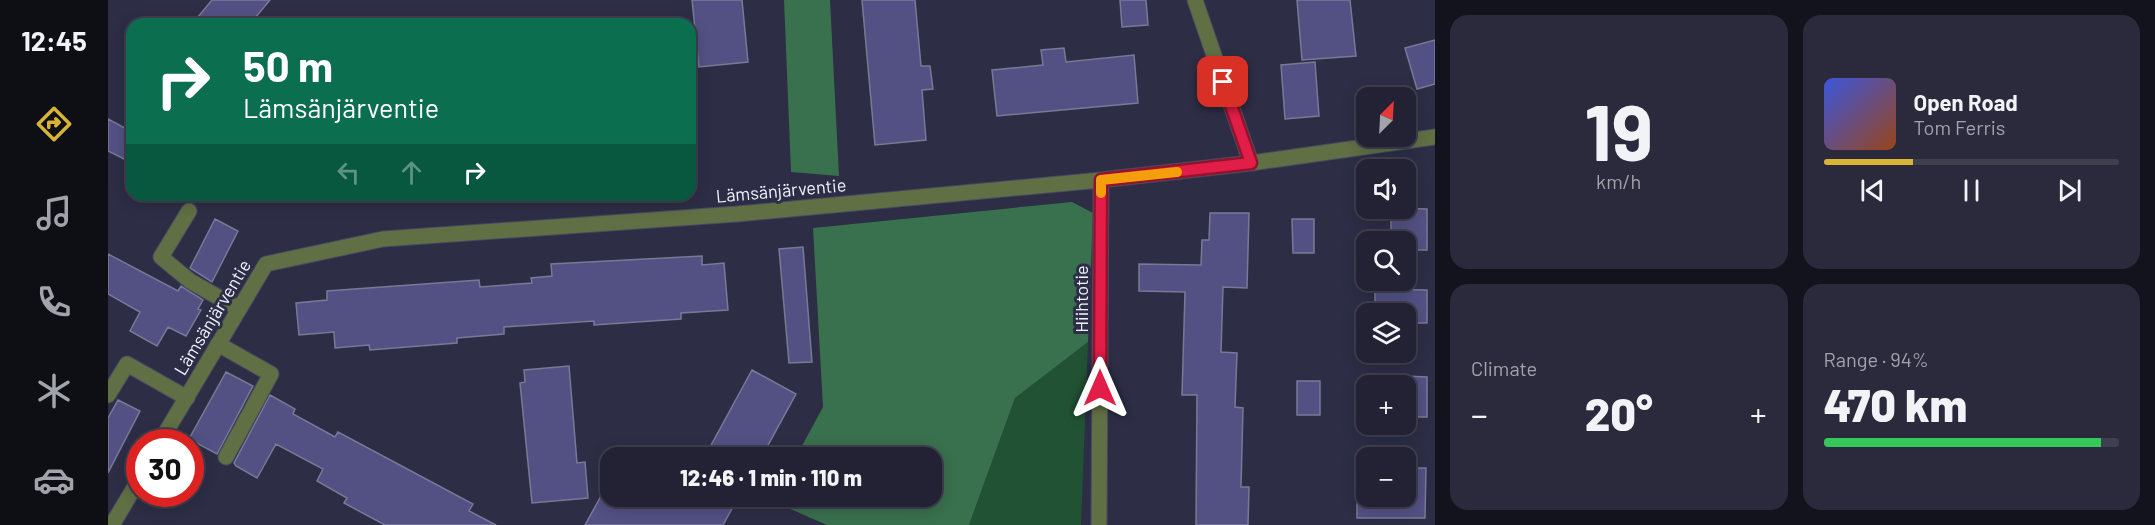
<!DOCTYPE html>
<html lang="en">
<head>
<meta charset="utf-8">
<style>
  :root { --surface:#222234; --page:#2a2a3c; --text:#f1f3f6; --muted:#a2a4ac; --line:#3f3f4f; --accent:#d9b334 }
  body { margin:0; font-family:Barlow,sans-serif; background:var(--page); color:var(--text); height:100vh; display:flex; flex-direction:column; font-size:22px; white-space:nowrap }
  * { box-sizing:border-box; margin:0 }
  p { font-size:20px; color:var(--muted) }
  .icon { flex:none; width:33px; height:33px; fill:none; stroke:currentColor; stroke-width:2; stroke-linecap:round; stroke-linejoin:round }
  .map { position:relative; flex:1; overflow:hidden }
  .drawer { display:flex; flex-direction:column; gap:15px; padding:15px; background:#13131d; width:720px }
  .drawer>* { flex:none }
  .hud { position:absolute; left:18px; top:18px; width:570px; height:183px; border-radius:18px; box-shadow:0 3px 15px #0003,0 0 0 2px var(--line); background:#0b6e4f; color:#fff; overflow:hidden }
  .needle { width:39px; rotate:24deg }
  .controls { position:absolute; left:1248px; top:87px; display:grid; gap:12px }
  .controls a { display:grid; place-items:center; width:60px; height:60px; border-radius:12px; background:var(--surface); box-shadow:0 3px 15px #0003,0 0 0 2px var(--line); font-size:30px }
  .speed { position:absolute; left:18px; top:429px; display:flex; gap:12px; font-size:30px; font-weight:700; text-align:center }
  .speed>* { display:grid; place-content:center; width:78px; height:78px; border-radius:50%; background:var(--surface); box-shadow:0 3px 15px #0003,0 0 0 2px var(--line); line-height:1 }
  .speed .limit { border:9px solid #d22; background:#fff; color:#111 }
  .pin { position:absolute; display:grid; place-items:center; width:51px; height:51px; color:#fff; margin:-26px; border-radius:12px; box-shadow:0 3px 9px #0006 }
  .me { position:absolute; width:66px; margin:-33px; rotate:0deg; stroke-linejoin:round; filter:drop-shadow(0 0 4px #0008) }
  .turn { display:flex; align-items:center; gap:21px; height:126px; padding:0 18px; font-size:27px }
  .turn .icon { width:78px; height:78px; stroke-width:2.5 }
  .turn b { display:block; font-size:42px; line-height:51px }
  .lanes { display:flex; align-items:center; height:57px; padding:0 18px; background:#0003; justify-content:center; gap:30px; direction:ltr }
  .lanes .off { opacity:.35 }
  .big { font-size:45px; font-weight:800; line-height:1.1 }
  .drawer .widget { flex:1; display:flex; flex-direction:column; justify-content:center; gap:9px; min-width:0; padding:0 21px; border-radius:18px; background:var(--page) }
  .drawer .dial { align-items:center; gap:0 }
  .dial b { font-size:78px; line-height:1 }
  .song { display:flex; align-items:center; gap:18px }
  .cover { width:72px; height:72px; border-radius:9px; background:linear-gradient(135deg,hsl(230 70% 55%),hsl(20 70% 35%)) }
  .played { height:6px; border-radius:3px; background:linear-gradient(90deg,var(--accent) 30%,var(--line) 30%) }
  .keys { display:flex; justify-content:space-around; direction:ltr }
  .heat { display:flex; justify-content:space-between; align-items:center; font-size:33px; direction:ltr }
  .charge { height:9px; border-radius:4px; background:linear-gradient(90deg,#34c759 94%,var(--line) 0) }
  .drawer .tiles { flex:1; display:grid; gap:15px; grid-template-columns:repeat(2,1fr) }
  .trip { position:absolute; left:492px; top:447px; width:342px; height:60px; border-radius:18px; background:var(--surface); box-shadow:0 3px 15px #0003,0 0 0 2px var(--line); font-weight:800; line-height:60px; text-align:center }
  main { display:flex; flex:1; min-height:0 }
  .tabs { display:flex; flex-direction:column; width:108px; justify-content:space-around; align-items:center; background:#0e0e15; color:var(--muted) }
  .tabs .icon { width:42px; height:42px }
  .tabs .current { color:var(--accent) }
  .tabs b { font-size:27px; color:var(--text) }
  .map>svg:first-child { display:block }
  .green { fill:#225234 }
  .forest { fill:#39704d }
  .building { fill:#535184; stroke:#787996; stroke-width:1.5 }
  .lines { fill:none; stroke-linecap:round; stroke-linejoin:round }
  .service-casing { stroke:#484960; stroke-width:17 }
  .minor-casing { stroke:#484960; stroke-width:17 }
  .service { stroke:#616f45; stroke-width:15 }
  .minor { stroke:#616f45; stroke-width:15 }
  .route-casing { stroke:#92132f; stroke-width:15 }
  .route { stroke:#e11d48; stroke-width:10 }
  .slow { stroke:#f59e0b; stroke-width:10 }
  .labels { text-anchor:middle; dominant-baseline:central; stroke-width:6; stroke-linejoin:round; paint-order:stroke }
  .street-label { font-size:18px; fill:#f1f2ff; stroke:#2d2d46 }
</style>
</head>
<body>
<main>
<nav class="tabs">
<b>12:45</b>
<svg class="icon current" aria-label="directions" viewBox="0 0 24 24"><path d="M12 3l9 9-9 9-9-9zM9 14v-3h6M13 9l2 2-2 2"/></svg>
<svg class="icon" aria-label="music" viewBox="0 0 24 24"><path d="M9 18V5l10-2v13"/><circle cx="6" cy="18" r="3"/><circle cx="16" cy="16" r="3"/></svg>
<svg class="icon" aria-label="phone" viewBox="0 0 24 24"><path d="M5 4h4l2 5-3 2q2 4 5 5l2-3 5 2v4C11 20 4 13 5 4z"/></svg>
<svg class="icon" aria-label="climate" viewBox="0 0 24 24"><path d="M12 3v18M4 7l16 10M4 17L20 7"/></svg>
<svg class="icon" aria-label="car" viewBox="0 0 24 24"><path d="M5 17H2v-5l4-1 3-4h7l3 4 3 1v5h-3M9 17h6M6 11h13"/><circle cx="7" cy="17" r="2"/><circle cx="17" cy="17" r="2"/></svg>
</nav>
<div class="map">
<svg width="1327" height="525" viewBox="0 0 1327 525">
  <rect width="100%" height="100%" fill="#2d2d46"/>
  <path class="green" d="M980,342L973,525H861L907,398Z"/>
  <path class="forest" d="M676,0H722L731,176L683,172Z
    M964,202L985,213L980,342L907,398L861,525H719L664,501L666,496H824V458L688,457L715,407L705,228Z"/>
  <path class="building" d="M104,0H162L142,24H84Z
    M584,0H634L640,62L591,67Z
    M754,0H807L813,66H822L825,89L814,90L818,140L767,145Z
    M1012,0H1038L1040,25L1014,27Z
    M1189,0H1242L1248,56L1194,60Z
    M1327,40V84L1309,89L1297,48Z
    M956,48L958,62L1026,55L1030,103L889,116L884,70L935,65L933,50Z
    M1207,62L1211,116L1177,119L1173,65Z
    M0,119L24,132V163L0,151Z
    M1283,208L1319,209V250H1298V242H1283Z
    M1102,213H1141L1139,288L1115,287L1113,352L1129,353L1127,407L1135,408L1133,487H1141L1140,525H1088L1089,395H1074L1077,292L1031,291V264L1093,265L1094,240H1101Z
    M107,219L130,231L104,282L82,268Z
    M1184,219H1206V253H1185Z
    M695,247L704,362L681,363L671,249Z
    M0,254L70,291L73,286L95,300L90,309L93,310L78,336L60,327L49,346L22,331L32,312L0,294Z
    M594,256V265L616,263L620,310L573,313V319L486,325V321L396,327V334L349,338V343L262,350L261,345L227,348L226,332L191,335L188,303L219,300V291L371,280L372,287L424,283L423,278L444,276L443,264Z
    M1267,289L1319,290V323H1298V314H1267Z
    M461,366L469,463L477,462L480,498L424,503L412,383L417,382L416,370Z
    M644,370L688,394L653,458H602L605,451L601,449Z
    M118,372L145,386L109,454L81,439Z
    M1298,376L1319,377V417H1298Z
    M1189,381H1212V415H1189Z
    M162,395L187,409L185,414L227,437L230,432L365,504L361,511L388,525H277L236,503L239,498L209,481L215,469L168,444L149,478L128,466L126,463Z
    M10,400L32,411L0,473V418Z
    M1298,468H1318L1317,518H1249V496H1298Z
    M493,496H631L615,525H477Z"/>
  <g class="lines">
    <g class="service-casing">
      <path id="service" d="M81,211L53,257L82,281L131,309
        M110,344L163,374L118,457
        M0,395L19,364L79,398"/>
    </g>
    <g class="minor-casing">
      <path id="minor" d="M1087,0L1143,163
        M52,442L158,264L275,239L629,214L993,180L1143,163L1327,137
        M4,525L32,478
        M991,525L993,180"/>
    </g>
    <use href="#service" class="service"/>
    <use href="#minor" class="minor"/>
  </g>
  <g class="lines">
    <g class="route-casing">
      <path id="route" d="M992,388L993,180L1143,163L1115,82"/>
    </g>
    <use href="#route" class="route"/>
    <path class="slow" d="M993,193V180L1069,172"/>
  </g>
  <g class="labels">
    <g class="street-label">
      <text transform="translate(673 190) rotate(-5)">Lämsänjärventie</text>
      <text transform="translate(973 299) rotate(-90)">Hiihtotie</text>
      <text transform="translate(104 317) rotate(-59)">Lämsänjärventie</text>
    </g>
  </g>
</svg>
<div class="controls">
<a><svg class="needle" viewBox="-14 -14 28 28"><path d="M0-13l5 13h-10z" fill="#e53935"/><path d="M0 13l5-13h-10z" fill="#a2a4ac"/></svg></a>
<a><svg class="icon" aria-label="sound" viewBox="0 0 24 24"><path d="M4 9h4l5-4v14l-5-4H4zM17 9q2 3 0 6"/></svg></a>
<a><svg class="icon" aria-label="search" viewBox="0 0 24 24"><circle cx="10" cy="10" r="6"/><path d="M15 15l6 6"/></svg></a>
<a><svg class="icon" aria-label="layers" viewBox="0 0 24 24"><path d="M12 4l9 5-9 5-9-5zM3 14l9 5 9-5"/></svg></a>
<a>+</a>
<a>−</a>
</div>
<div class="speed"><div class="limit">30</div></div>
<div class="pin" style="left:1115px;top:82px;background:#d93025"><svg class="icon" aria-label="arrive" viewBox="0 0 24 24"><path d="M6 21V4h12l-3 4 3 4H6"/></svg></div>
<svg class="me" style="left:992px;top:388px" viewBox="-20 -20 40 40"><path d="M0-17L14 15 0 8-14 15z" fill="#e11d48" stroke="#fff" stroke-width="4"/></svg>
<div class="trip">12:46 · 1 min · 110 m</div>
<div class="hud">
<div class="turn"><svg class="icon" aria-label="right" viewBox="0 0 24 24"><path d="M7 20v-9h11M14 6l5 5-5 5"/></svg><div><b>50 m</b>Lämsänjärventie</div></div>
<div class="lanes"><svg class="icon off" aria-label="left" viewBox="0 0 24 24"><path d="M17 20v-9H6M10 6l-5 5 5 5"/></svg><svg class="icon off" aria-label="ahead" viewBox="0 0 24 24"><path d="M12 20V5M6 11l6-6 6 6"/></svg><svg class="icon" aria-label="right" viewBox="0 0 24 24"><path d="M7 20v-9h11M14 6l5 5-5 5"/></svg></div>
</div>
</div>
<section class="drawer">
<div class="tiles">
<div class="widget dial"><b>19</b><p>km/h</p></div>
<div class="widget">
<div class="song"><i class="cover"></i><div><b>Open Road</b><p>Tom Ferris</p></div></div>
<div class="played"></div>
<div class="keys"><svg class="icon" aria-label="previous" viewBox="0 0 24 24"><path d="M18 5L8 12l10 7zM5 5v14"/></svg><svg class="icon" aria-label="pause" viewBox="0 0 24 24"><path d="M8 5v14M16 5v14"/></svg><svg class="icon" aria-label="next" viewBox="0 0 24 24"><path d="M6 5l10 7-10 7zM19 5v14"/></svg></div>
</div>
<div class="widget"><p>Climate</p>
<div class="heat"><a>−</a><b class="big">20°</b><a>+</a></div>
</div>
<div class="widget"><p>Range · 94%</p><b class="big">470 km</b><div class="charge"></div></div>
</div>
</section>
</main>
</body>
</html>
